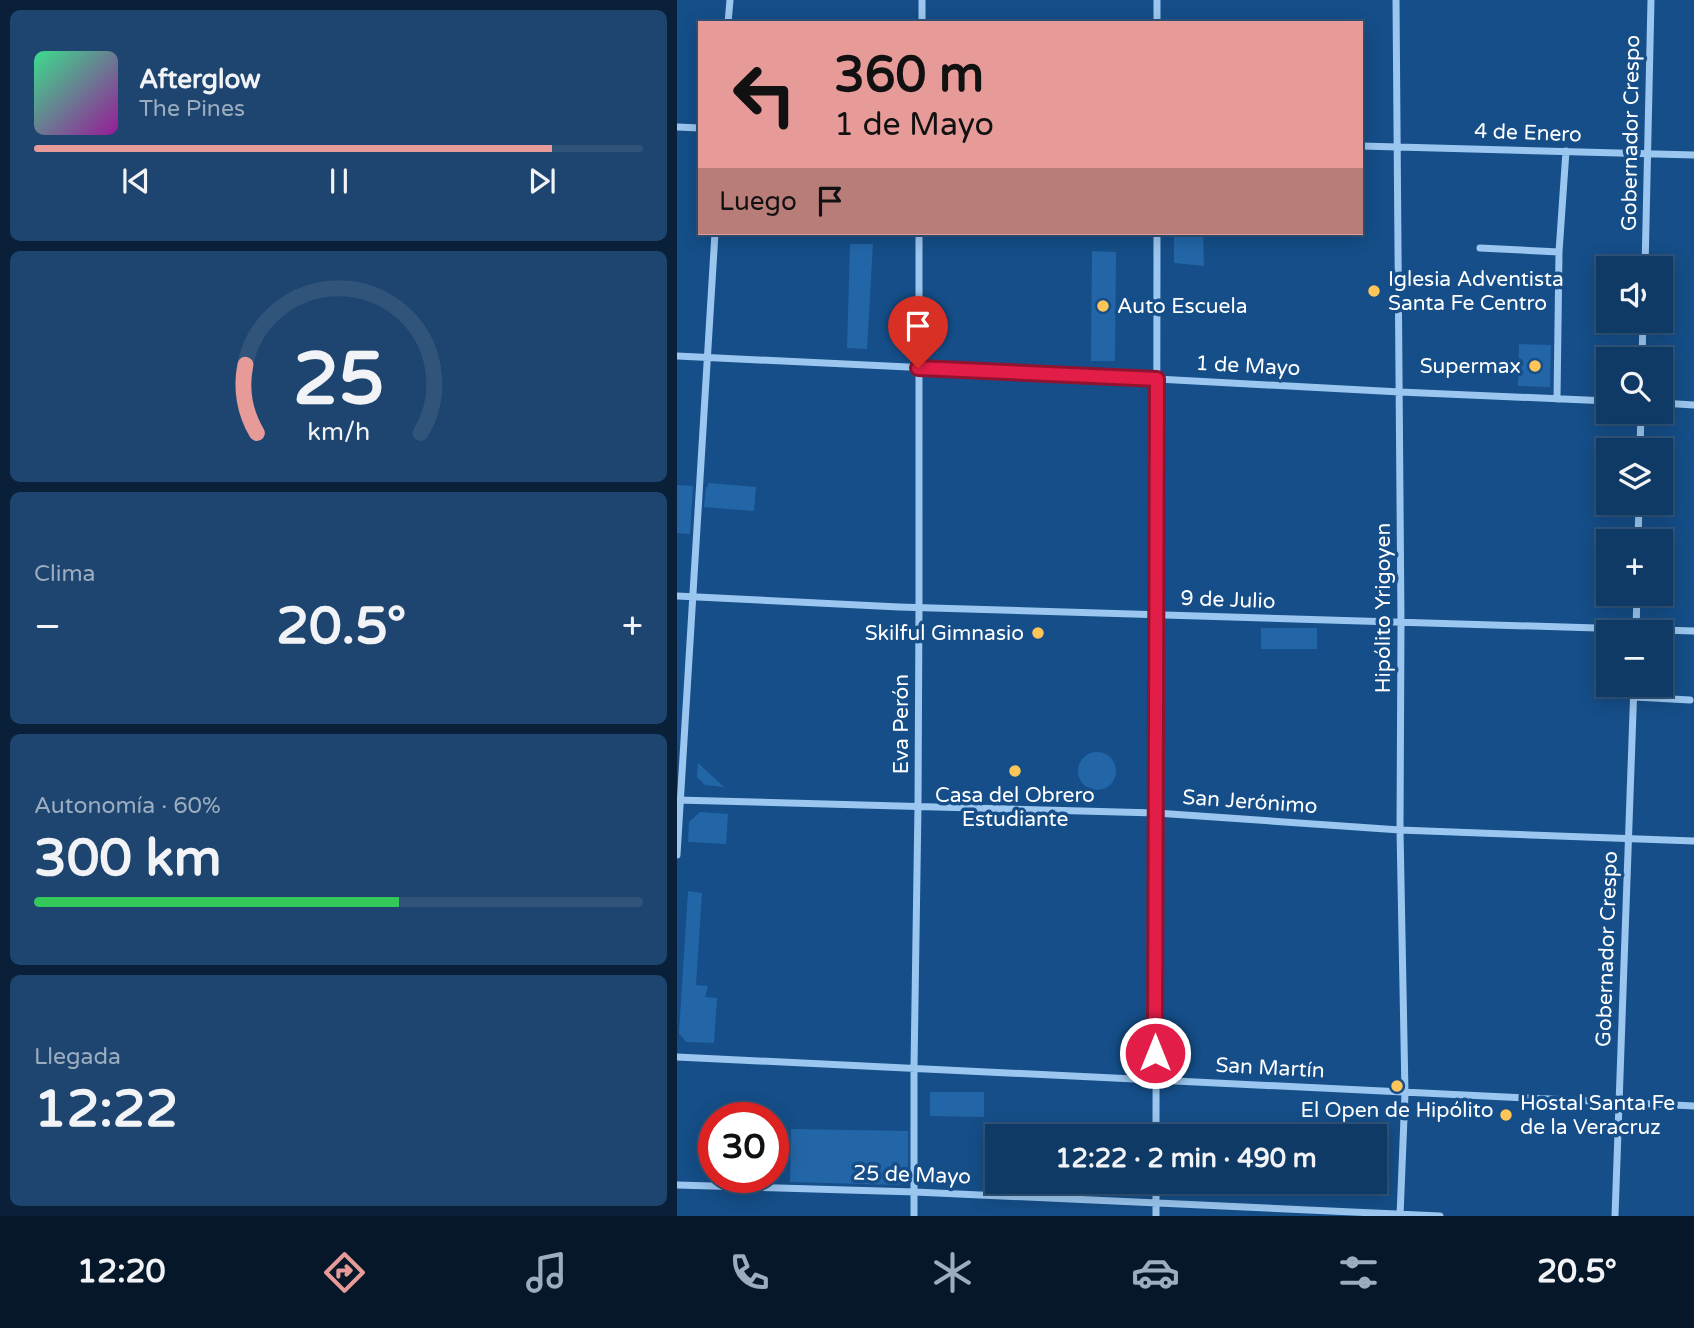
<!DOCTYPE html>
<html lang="es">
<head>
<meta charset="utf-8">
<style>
  :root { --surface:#103a66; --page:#1e456f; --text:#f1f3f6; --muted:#9cadbf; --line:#30547a; --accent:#e69b98 }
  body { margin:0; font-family:"Varela Round",sans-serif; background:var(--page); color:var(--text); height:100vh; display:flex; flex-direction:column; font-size:26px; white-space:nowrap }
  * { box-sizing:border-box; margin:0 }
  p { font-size:23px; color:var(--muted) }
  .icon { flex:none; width:38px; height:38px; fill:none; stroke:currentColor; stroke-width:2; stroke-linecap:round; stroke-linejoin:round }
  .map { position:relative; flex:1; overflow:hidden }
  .side { display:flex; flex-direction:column; gap:10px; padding:10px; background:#092038; width:677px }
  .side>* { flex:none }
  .top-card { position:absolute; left:21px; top:21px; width:665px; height:214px; border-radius:0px; box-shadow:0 4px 18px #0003,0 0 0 2px var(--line); background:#e69b98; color:#111; overflow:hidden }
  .buttons { position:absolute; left:919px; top:256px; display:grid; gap:14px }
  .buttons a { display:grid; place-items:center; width:77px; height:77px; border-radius:0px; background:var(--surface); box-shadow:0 4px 18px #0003,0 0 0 2px var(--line); font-size:35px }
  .speed { position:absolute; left:21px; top:1102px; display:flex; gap:14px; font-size:35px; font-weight:700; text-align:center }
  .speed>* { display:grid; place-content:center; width:91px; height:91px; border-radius:50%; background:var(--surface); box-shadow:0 4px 18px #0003,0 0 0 2px var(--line); line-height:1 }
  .speed .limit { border:10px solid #d22; background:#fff; color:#111 }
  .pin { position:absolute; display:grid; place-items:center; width:60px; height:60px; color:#fff; margin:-72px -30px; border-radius:50% 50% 50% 0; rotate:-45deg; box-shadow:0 0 7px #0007 }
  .pin .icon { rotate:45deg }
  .me { position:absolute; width:77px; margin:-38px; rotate:0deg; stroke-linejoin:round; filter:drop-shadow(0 0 5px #0008) }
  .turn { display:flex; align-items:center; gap:24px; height:147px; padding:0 21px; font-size:32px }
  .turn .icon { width:91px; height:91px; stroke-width:2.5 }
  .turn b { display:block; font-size:49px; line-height:60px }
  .then { display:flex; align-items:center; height:66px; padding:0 21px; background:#0003; gap:14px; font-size:26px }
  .big { font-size:52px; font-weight:700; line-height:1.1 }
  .side .tile { flex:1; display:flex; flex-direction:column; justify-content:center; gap:10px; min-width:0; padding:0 24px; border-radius:10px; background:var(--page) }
  .side .dial { align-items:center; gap:0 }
  .dial svg { height:182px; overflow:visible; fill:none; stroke:var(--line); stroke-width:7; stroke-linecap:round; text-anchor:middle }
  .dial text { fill:var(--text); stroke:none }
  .song { display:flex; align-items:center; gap:21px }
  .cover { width:84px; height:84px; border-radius:10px; background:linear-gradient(135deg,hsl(150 70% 55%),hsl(300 70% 35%)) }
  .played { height:7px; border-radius:4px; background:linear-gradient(90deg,var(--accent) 85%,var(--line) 85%) }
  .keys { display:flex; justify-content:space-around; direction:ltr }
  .heat { display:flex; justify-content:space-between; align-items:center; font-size:38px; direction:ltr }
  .charge { height:10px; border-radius:5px; background:linear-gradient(90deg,#34c759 60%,var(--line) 0) }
  .trip { position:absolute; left:308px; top:1124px; width:402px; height:70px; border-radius:0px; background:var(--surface); box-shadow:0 4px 18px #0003,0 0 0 2px var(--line); font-weight:700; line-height:70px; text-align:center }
  .menu { display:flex; height:112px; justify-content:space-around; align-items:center; background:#061729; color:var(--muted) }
  .menu .icon { width:49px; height:49px }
  .menu .on { color:var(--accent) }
  .menu b { font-size:32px; color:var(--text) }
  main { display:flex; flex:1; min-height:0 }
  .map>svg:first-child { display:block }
  .building { fill:#2366a7 }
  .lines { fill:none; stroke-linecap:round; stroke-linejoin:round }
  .street { stroke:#9bc6ef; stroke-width:7 }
  .route-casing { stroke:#92132f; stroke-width:18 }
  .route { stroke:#e11d48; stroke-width:12 }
  .poi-dot { fill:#ffc559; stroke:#154e88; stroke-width:2.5 }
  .labels { text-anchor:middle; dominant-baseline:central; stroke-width:7; stroke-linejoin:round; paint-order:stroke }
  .street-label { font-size:21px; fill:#fff; stroke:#154e88 }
  .poi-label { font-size:21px; fill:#fff; stroke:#154e88; text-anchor:start }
</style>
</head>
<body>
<main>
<section class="side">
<div class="tile">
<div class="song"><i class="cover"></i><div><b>Afterglow</b><p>The Pines</p></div></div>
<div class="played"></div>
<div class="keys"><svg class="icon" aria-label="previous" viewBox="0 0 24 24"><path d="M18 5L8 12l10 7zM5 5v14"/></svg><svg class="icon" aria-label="pause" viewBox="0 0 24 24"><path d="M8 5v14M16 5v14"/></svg><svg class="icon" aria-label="next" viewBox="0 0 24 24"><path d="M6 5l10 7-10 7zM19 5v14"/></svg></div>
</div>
<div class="tile dial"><svg viewBox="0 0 100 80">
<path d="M14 69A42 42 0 1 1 86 69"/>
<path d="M14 69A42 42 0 0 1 9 39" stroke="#e69b98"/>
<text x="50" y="56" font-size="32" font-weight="700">25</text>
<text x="50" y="72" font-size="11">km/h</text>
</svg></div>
<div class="tile"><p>Clima</p>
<div class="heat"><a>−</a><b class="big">20.5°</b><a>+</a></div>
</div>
<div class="tile"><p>Autonomía · 60%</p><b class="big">300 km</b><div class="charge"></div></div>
<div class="tile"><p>Llegada</p><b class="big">12:22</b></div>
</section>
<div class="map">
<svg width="1017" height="1216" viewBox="0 0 1017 1216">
  <rect width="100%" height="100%" fill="#154e88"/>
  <path class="building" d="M497,233H526L527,266L497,263Z
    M173,244H196L190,349L170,348Z
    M415,251L439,252L438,361H414Z
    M842,344L874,345L873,387L841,386Z
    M31,483L79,487L77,511L27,507L29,487H31Z
    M0,485L16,486L13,534L0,533Z
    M584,628H640V649H584Z
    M401 771a19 19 0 1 1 38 0a19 19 0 1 1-38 0Z
    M21,763L47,787L28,785L20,777Z
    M23,812L51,814L49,844L11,842L12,822Z
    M11,891L25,893L19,985L31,986L28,997L40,998L37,1043L9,1042L2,1033Z
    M253,1092H307V1117L253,1116Z
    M114,1129L231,1131V1176L222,1185L113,1182Z"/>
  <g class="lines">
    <path class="street" d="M719,0L724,623L723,830L728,1093L723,1216
      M51,23L53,0
      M245,23V0
      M480,23V0
      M0,127L23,128
      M684,146L1017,155
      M803,248L882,252
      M968,268L974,0
      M0,356L480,379L723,392L931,401
      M965,359L966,320
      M880,399L882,252L889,151
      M984,403L1017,405
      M963,450L964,411
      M961,541L962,502
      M0,596L222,607L1017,631
      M959,631L960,593
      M957,697L1013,700
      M0,800L479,813L723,830L1017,841
      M0,855L38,233
      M0,1057C339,1072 678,1091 1017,1106
      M479,1136L480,233
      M479,1181V1216
      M0,1185L238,1192L763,1216
      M237,1216V1067L241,806L242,607V233
      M938,1216L957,684"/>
  </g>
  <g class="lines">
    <g class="route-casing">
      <path id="route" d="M241,368L480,379L478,1053"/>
    </g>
    <use href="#route" class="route"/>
  </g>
  <g class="poi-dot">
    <circle cx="697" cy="291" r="7"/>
    <circle cx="426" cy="306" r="7"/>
    <circle cx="858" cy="366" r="7"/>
    <circle cx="361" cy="633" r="7"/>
    <circle cx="338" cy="771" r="7"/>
    <circle cx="720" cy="1086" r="7"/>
    <circle cx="829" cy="1115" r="7"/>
  </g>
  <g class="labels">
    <g class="street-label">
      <text transform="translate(851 133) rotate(2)">4 de Enero</text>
      <text transform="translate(954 133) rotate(-89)">Gobernador Crespo</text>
      <text transform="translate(571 366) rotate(3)">1 de Mayo</text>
      <text transform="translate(551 600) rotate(2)">9 de Julio</text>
      <text transform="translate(706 608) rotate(-90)">Hipólito Yrigoyen</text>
      <text transform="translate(224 724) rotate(-90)">Eva Perón</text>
      <text transform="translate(573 802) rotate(4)">San Jerónimo</text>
      <text transform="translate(930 949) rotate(-88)">Gobernador Crespo</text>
      <text transform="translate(593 1068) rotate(3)">San Martín</text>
      <text transform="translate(235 1175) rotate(2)">25 de Mayo</text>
    </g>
    <g class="poi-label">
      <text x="711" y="279">Iglesia Adventista<tspan x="711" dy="24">Santa Fe Centro</tspan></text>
      <text x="440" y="306">Auto Escuela</text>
      <text x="844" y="366" text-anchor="end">Supermax</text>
      <text x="347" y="633" text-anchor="end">Skilful Gimnasio</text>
      <text x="338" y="795" text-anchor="middle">Casa del Obrero<tspan x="338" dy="24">Estudiante</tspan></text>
      <text x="843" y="1103">Hostal Santa Fe<tspan x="843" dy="24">de la Veracruz</tspan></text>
      <text x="720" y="1110" text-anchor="middle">El Open de Hipólito</text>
    </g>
  </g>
</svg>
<div class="buttons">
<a><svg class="icon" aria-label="sound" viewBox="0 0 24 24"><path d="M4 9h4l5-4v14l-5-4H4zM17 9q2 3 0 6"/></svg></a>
<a><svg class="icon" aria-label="search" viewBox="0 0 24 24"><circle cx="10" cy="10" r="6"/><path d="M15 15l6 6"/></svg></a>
<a><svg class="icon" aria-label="layers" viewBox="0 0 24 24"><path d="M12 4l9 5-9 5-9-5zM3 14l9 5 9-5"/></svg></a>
<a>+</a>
<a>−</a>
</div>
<div class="speed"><div class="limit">30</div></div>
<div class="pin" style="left:241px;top:368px;background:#d93025"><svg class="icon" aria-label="arrive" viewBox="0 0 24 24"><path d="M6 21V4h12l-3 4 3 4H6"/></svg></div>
<svg class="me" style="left:478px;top:1053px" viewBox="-20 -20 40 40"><circle r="17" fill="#e11d48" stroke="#fff" stroke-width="3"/><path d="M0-11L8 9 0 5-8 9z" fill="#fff"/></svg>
<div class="trip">12:22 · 2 min · 490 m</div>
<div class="top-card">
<div class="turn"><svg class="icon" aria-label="left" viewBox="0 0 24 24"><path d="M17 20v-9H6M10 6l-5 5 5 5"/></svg><div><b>360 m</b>1 de Mayo</div></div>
<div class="then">Luego<svg class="icon" aria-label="arrive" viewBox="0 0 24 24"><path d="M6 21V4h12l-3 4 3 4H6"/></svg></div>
</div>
</div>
</main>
<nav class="menu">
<b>12:20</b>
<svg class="icon on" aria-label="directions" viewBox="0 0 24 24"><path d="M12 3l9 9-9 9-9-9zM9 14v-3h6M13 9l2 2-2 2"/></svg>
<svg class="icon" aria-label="music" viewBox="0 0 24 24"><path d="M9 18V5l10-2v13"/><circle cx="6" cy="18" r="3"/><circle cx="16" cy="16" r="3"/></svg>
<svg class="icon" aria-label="phone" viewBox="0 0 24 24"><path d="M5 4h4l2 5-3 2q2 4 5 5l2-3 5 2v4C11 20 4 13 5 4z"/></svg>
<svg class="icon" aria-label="climate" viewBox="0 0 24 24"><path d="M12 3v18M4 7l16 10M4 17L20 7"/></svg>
<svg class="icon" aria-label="car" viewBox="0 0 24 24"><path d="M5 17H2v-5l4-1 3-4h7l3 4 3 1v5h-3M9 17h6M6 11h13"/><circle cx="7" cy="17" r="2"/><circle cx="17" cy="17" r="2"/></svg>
<svg class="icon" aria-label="filters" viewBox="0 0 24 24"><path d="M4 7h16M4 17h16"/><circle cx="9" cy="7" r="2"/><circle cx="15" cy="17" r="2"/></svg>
<b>20.5°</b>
</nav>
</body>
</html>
